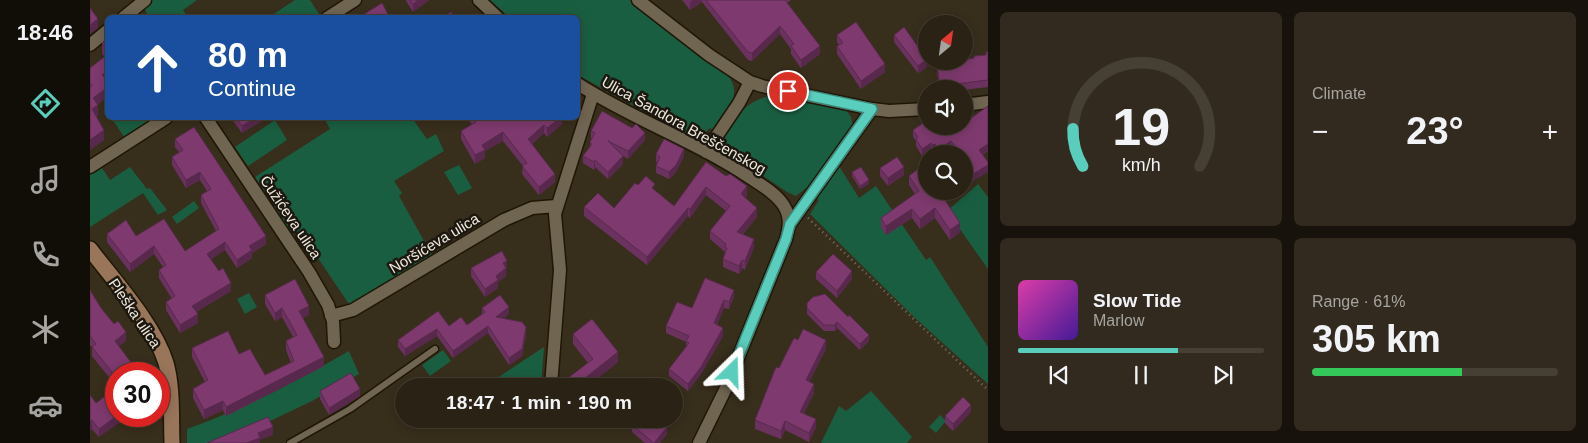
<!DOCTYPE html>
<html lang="en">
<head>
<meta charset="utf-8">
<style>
  :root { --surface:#2a2215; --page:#322a1e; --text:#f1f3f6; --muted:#a5a4a0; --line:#463f34; --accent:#5acebd }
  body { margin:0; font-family:Helvetica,sans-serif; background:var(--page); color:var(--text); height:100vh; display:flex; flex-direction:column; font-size:19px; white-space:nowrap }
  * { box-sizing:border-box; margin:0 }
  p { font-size:16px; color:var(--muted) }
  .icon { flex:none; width:28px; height:28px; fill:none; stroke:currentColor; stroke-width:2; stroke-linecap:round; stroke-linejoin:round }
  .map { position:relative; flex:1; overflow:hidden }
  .details { display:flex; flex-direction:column; gap:12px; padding:12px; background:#17130c; width:600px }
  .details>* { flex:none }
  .banner { position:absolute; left:15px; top:15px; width:475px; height:105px; border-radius:8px; box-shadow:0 2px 12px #0003,0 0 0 1px var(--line); background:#1a4fa0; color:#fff; overflow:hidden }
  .needle { width:32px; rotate:29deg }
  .buttons { position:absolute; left:828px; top:15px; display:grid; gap:10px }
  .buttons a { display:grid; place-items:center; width:55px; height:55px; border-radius:50%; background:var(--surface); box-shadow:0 2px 12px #0003,0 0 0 1px var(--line); font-size:25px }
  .speed { position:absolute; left:15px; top:362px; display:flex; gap:10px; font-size:25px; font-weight:700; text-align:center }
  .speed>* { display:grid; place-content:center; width:65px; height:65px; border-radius:50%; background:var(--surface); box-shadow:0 2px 12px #0003,0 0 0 1px var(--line); line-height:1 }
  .speed .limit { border:8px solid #d22; background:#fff; color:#111 }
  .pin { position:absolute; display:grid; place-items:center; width:42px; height:42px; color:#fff; margin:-21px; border:2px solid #fff; border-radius:50%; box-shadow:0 1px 5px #0007 }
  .me { position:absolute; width:55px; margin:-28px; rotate:22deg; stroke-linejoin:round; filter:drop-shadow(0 0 4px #0008) }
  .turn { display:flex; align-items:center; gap:18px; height:105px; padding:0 20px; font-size:22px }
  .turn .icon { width:65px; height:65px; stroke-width:2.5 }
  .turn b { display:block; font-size:35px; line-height:42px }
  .big { font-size:38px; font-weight:700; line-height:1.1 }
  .details .tile { flex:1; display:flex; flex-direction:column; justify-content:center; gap:8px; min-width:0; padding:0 18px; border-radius:8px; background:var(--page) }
  .details .dial { align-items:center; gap:0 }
  .dial svg { height:130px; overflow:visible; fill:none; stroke:var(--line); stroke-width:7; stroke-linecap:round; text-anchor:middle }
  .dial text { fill:var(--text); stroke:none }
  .song { display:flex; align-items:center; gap:15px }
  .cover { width:60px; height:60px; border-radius:8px; background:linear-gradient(135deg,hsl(320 70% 55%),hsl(260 70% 35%)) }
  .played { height:5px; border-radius:2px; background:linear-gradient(90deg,var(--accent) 65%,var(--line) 65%) }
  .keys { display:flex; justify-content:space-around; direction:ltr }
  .heat { display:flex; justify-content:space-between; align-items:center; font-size:28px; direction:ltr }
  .charge { height:8px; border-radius:4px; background:linear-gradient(90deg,#34c759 61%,var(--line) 0) }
  .details .tiles { flex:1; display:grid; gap:12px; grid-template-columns:repeat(2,1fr) }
  .trip { position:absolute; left:305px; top:378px; width:288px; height:50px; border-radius:25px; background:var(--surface); box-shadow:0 2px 12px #0003,0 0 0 1px var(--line); font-weight:700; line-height:50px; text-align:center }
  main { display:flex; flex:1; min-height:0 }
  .tabs { display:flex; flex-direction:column; width:90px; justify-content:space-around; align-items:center; background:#110e08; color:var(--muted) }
  .tabs .icon { width:35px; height:35px }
  .tabs .active { color:var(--accent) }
  .tabs b { font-size:22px; color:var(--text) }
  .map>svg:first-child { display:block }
  .green { fill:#1a5e41 }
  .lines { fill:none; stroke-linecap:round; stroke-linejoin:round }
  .lane-casing { stroke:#1f1605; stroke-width:9 }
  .street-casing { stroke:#1f1605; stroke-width:15 }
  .secondary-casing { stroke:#1f1605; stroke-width:18 }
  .path { stroke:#7b7263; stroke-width:2.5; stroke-dasharray:1 4; stroke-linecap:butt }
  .lane { stroke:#706551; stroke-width:6 }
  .street { stroke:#706551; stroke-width:12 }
  .secondary { stroke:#99755a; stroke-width:15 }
  .wall { fill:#6c325f }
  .shaded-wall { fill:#58294d }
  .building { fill:#7e3a6e; stroke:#58294d }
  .route-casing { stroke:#3a867b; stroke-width:12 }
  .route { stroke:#5acebd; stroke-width:9 }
  .labels { text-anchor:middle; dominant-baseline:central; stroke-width:5; stroke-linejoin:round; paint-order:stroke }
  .street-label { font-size:15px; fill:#efe8dd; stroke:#1c170f }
</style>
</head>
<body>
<main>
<nav class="tabs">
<b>18:46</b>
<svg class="icon active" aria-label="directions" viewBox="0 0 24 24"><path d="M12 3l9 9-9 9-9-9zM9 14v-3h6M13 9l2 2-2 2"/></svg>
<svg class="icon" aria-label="music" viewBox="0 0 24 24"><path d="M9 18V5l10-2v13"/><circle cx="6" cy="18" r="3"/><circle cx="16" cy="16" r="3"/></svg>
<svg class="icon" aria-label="phone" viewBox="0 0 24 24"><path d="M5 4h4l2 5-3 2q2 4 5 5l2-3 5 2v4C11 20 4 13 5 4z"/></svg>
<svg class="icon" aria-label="climate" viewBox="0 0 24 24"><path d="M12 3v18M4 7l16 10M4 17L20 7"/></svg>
<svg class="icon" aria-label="car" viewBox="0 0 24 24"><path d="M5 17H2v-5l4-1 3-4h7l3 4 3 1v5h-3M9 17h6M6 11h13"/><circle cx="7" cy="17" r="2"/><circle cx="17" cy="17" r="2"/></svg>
</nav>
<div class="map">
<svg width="898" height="443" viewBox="0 0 898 443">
  <rect width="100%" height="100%" fill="#382e1c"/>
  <path class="green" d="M62,0H107L93,10L98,17H58L54,6Z
    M205,0H220L231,17H179Z
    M400,0H541L637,75C655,94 635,114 624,131L620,128L613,134L601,133L598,136L488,75V18L419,17Z
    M686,95L753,108C760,113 763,119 762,128L719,189L716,188L706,196L697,192L638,152L634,146V138L631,137C647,115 658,98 686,95Z
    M24,118H66L35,138L22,119Z
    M234,118H322L337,139L346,134L354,151L304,181L312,193L309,196L343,257L261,307L213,236L210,237L206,231L202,234L165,177L240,129Z
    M185,120L197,140L158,166L145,147Z
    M10,165L20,180L40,167L57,189L60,188L77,210L68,215L53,193L0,227V172Z
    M369,165L382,188L368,195L354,172Z
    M749,166L769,198L786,186L836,260L840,257L898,347V384L823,316L720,214L729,200L726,198Z
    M888,184L898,197V269L857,211Z
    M104,201L109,208L87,224L82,217Z
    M159,293L167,307L155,314L147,299Z
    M454,347L451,386H395Z
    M353,350L361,361L340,376L332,365Z
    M259,351L269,374L222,401L134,443H97V429C154,409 206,382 259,351Z
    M781,391L822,437L817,443H731L749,406L756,411Z
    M850,415L856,421L846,433L839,427Z
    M390,419H415L397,429Z"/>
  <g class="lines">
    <g class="lane-casing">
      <path id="lane" d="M200,443L260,409L345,349"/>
    </g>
    <g class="street-casing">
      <path id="street" d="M389,0L408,18
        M548,0L619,55L660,82L672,86L782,109L799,111L836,109
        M33,18L55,0
        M237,18L265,0
        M0,45L18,30
        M488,84C542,119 605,141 659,177C671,185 687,194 694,206C701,217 699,228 696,239L636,388L609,443
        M874,105L898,102
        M116,118L219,272L238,305L243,321L244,342
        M616,152L649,103L660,82
        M0,167L76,118
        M700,224L782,109
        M241,316L263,310L414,220L442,208L466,206
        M461,386L470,270L465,214L503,94"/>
    </g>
    <g class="secondary-casing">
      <path id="secondary" d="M0,249C25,282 64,324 76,363C83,388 81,417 82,443"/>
    </g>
    <path class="path" d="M718,218L898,390"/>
    <use href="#lane" class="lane"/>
    <use href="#street" class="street"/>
    <use href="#secondary" class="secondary"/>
  </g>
  <path class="wall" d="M316,0H339L323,12L316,1Z
    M592,0H701L697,3L730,54L711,68L701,54V49L690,34L662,61L658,60L612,2L600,10Z
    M18,31V96L8,104V115L6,116L14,140L0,150V68L14,57L12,53V43L17,40Z
    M747,35L795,72L771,89L747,54V46L749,45L747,42Z
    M804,35L837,61V67L828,73L804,42Z
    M898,52V87L874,90V89H849L847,71V64L884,58L896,55Z
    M141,118H177L152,133Z
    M376,118H472V124L457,137L454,133L442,144L465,182L449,195L432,174L433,166L413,141L395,151V158L385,164L371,139V131L382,124Z
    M823,130L898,151L893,155L877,185L874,181V154H866L861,148L853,154H847L845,151L842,152L841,150L832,156L826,146V141L823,137Z
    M501,131L555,140L538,159L533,156V164L518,179L505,167L504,170L493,163V156L500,147V142L502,139L501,138Z
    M85,139L176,244L162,253V258L147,268L135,250L121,259L141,291L106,312L108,323L90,333L76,310V302L82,299L69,278V270L73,267L64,254L40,272L17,242V234L46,236L95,251L126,231L111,203V195L117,191L110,180L96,188L82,165V157L89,152L85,147Z
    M566,154L594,156L586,172L579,179L566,173V166L568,163L566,162Z
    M616,162L657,195L655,198L667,217L653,234L664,247L655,270L652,268L649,274L633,267V259L635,252L620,239V231L636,211L616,195L600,218L598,216L557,265L494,216V207L524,208L548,185L565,190L584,206Z
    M790,168L814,175L798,186L790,176Z
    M762,172L779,184L770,189L762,176Z
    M819,176L870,232L860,240L845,218L830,229L822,218L796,235L791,227V218L825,194L819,185Z
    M381,268H417L416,269V276L408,282V288L395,297L381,276Z
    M726,272L762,279L747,298L726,279Z
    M0,290L11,308L36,341L29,346L26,374V386L2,356V347L0,345Z
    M175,295L219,315L212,318L234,366L136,416L133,410L114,419L103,398V389L115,382L102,357V348L149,354L175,375L201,363L196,350V341L203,337L192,317L185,321L175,304Z
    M644,297L639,309L634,308L627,325L633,336L611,374L598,391L579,376V369L596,347V342L576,333V326L602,308Z
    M717,303L779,341L770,350L747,328L745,331H734L717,314Z
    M392,308L419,314L414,318L436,335L432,356L419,365L398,333L363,358L347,336L315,356L308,347V340L359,326L377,325L392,314Z
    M483,334L528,362L498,386H474V381L498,363L483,344Z
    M736,349L719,382L724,393L714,413L726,427L719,442L695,430L691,439L665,429V420L689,368Z
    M26,388L9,437L2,429L0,431L6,403Z
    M230,391L270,396L239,415L230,399Z
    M881,412L863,431L855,423V416Z
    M538,419H569L577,434L570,443H555L542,432V425L543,423Z"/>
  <path class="shaded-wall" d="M328,0H339L323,12V4Z
    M603,0H612V2L600,10V2Z
    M8,19V28L0,34V25Z
    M690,26V34L662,61V53Z
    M730,46V54L711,68V60Z
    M836,60V61H837V67L828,73V66Z
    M795,64V72L771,89V81Z
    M18,71V81L12,75Z
    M18,87V96L3,107V98Z
    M8,105V115L2,119V109Z
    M165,118H177L152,133V126Z
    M470,118H472V124L457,137V128Z
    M454,125V133L438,147V139Z
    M14,130V140L0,150V140Z
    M413,132V141L395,151V158L385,164V155L392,145Z
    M555,133V140L538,159V151Z
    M861,141V148L853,154H849V149Z
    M841,143V150L832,156V149Z
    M845,144V151L842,152V145Z
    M898,144V151L889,157V150Z
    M594,149V156L586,172L579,179V172Z
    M533,156V164L518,179V172Z
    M505,160V167L504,170V162Z
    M898,165V172L877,185V178Z
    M814,167V175L798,186V178Z
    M110,172V180L96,188V180Z
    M465,174V182L449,195V187Z
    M779,180V184L770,189V186Z
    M657,186V195L651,203V194Z
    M616,187V195L600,218V209Z
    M598,208V216L557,265V257Z
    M667,208V217L647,240V232Z
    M845,208V218L830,229V219Z
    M822,209V218L796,235V226Z
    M870,223V232L860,240V230Z
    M176,236V244L162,253V258L147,268V260L159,246Z
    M664,239V247L655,270V261Z
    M135,242V250L117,262V254Z
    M64,246V254L40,272V264Z
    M652,260V268L649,274V266Z
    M417,261L416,276L408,282V288L395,297V289L406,276L413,263Z
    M762,271V279L747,298V291Z
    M141,283V291L102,314V306Z
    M644,290V297L639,309V302Z
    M634,300V308L624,331V323Z
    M219,306V315L209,320V311Z
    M419,307V314L406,324V317Z
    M192,308V317L185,321V313Z
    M108,314V323L90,333V325Z
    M747,322V328L745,331V325Z
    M398,326V333L363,358V351Z
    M436,327V335L432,356L419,365V358Z
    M633,328V336L611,374L598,391V384Z
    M347,329V336L315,356V349Z
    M36,332V341L25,349V341Z
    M779,335V341L770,350V344Z
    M736,340V349L716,389V380Z
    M528,352V362L498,386H492L495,378Z
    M234,357V366L136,416V407Z
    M724,384V393L710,421V412Z
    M270,389V396L239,415V408Z
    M133,401V410L114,419V410Z
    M881,405V412L863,431V424Z
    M27,416H39L9,437V429Z
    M726,419V427L719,442V433Z
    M2,420V429L0,431V422Z
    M695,421V430L691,439V431Z
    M183,427V435L170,440V443H156L168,433Z
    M577,427V434L570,443H564Z"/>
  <path class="building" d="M320,0H328L323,4Z
    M616,0H695L730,46L711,60L701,46L704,44L690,26L662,53L658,52Z
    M292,3L300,18H268Z
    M0,8L8,19L0,25Z
    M361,12L364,18H352Z
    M766,22L795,64L771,81L747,46L753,43L747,35Z
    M814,27L836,58V60L828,66L804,35Z
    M18,39V52L12,43Z
    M896,52H898V80L850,86L847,64L864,61H874V60L884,58V56L896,55Z
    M18,54V71L12,75L14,77L18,75V87L3,98L8,105L2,109L14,130L0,140V87L2,86L0,83V68Z
    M898,106V144L889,150L898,162V165L877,178L874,174V165L878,162L874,157V154H871L861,141L849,149L845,144L842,145L841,143L832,149L826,139L828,137L823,130L836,121V126H874V122V123Z
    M512,111L542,128L546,124L555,133L538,151L518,141L533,156L518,172L505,160L504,162L493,156L502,144L500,142L505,133L501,131Z
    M146,118H165L152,126Z
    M383,118H470L457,128L454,125L438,139L465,174L449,187L432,166L437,163L413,132L392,145L395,150L385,155L371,131L386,122Z
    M104,127L176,236L159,246L162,250L147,260L135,242L117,254L129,271L133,268L141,283L102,306L108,314L90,325L76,302L85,296L69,270L76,265L64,246L40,264L17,234L36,220L46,236L74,219L95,251L129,229L111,195L121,189L110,172L96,180L82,157L93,150L85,139Z
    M574,139L594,149L586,165L579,172L566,166L570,157L566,154Z
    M807,157L814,167L798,178L790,168Z
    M616,162L636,176L640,174L657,186L651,194L667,208L647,232L664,239L655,261L652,260L649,266L633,259L637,248L635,247L636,244L620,231L640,206L616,187L600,209L598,208L557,257L494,207L508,193L524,208L545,183L548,185L556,176L565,184L562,188L584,206Z
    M832,166L836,173V191H849L870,223L860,230L845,208L830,219L822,209L796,226L791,218L829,191L819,176Z
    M771,167L779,180L770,186L762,172Z
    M412,251L417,261L413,263L416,268L406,276L408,280L395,289L381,268Z
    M743,254L762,271L747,291L726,272Z
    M615,278L644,290L639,302L634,300L624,323L633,328L611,367L598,384L579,369L599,343L596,341L599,336L576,326L587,302L602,308Z
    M205,279L219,306L209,311L234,357L136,407L133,401L114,410L103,389L118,380L102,348L138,331L149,354L160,349L175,375L204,361L196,341L207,335L192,308L185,313L175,295Z
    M0,290L11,308L24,324L28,321L36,332L25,341L43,365L40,367L45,374H26V377L2,347L6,344L0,336Z
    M735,294L758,317L759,315L779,335L770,344L747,322L745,325H734L717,308V303L723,297Z
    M410,295L419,307L406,317L432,322L436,327L432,349L419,358L398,326L363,351L347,329L315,349L308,340L348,311L359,326L371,317L377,325L395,312L392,308Z
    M502,319L528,352L495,378L498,382L492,386H478L474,381L503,359L483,334Z
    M713,329L736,340L716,380L724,384L710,412L726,419L719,433L695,421L691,431L665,420L686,367L689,368L704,338L708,340Z
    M261,373L270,389L239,408L230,391Z
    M26,388L27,416L9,429L2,420L0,422V395L6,403Z
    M873,397L881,405L863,424L855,416Z
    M178,417L183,427L168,433L170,438L156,443H117Z
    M547,419H569L577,427L564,443L542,425Z"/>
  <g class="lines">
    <g class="route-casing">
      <path id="route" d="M642,372L696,239L700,224L782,109L698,91"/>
    </g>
    <use href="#route" class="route"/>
  </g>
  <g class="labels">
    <g class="street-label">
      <text transform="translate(594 125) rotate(29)">Ulica Šandora Breščenskog</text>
      <text transform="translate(201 217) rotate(56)">Čužićeva ulica</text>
      <text transform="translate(344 243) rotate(-31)">Noršićeva ulica</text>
      <text transform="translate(45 313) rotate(56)">Pleška ulica</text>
    </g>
  </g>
</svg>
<div class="buttons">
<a><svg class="needle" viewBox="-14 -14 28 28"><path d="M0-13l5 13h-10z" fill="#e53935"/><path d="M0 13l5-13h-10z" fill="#a5a4a0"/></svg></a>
<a><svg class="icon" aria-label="sound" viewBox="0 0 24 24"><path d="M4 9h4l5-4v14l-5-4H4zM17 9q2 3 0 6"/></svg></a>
<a><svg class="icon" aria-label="search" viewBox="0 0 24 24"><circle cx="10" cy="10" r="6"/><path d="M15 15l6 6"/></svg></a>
</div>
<div class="speed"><div class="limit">30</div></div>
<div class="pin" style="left:698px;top:91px;background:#d93025"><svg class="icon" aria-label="arrive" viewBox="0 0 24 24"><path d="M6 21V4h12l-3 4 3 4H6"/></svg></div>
<svg class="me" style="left:642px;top:372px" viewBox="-20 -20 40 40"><path d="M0-17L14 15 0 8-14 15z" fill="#5acebd" stroke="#fff" stroke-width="4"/></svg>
<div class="trip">18:47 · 1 min · 190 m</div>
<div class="banner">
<div class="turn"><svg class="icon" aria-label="ahead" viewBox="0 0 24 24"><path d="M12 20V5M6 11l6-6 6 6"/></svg><div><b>80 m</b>Continue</div></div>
</div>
</div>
<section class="details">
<div class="tiles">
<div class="tile dial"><svg viewBox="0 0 100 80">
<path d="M14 69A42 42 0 1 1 86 69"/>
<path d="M14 69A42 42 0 0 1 8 46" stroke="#5acebd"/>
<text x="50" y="56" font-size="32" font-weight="700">19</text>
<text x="50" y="72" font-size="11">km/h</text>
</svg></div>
<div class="tile"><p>Climate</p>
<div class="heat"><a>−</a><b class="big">23°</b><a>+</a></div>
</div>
<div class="tile">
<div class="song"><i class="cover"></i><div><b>Slow Tide</b><p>Marlow</p></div></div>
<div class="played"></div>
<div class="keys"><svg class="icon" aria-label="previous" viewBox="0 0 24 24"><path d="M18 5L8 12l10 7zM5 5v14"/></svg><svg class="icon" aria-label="pause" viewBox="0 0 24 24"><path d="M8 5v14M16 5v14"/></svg><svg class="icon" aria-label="next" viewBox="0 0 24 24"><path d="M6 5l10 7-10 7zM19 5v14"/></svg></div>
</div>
<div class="tile"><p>Range · 61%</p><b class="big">305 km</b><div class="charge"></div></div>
</div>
</section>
</main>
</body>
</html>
